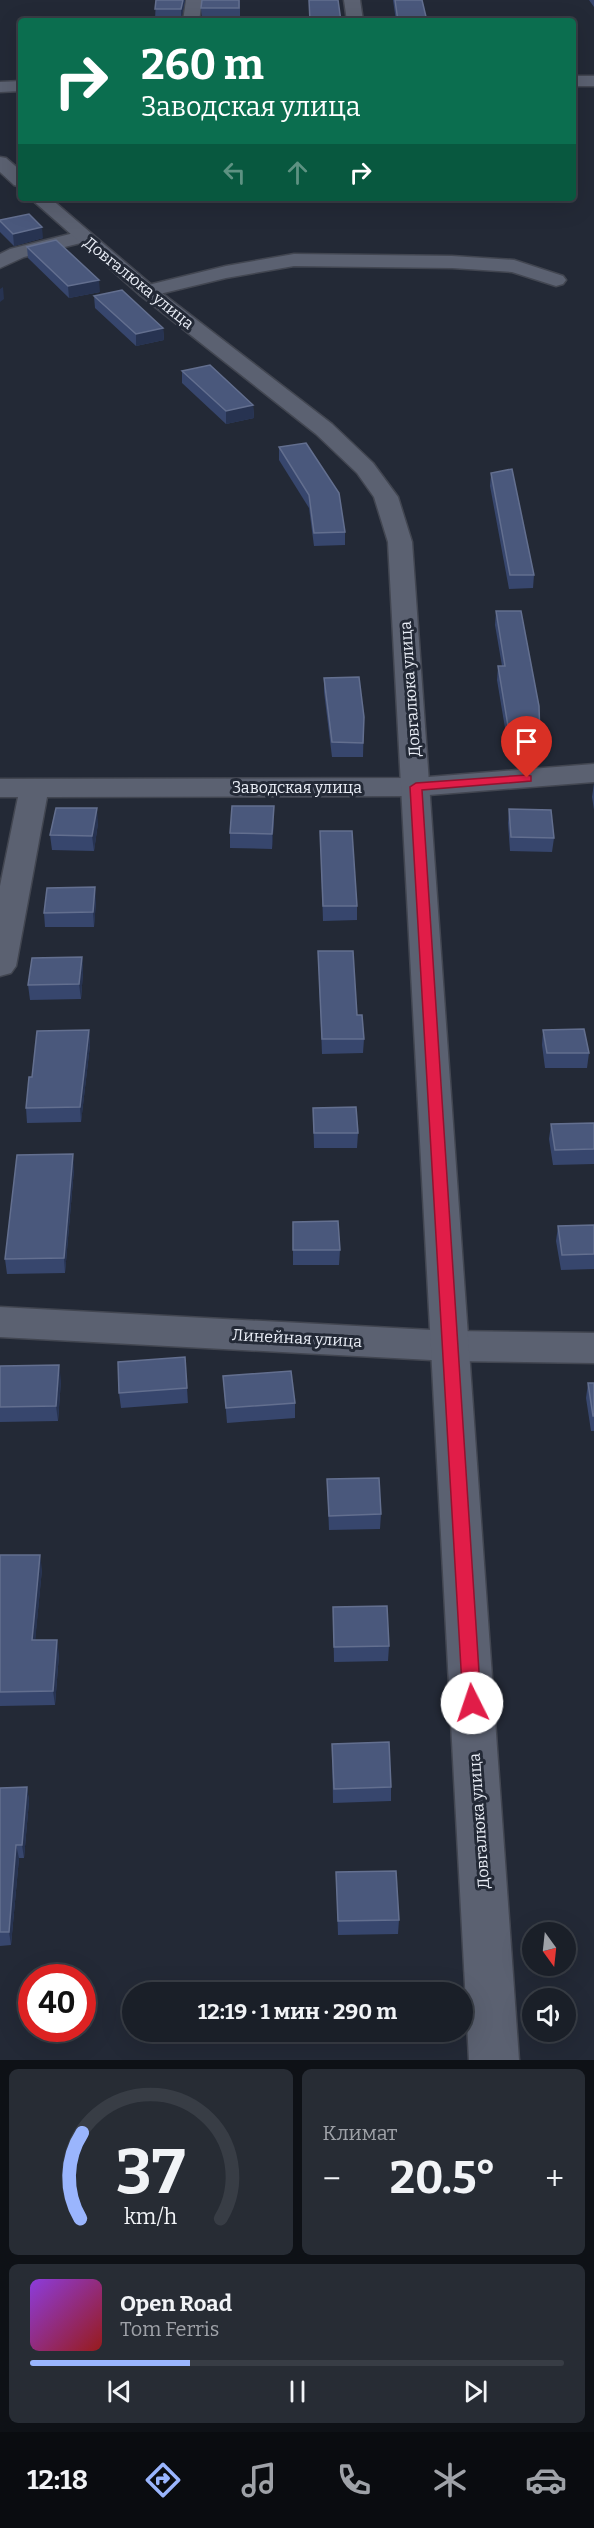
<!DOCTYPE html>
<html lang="ru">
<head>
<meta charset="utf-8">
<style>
  :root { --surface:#1a1f28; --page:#272c34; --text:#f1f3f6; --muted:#9fa2a8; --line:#383d45; --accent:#9ab5fd }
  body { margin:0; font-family:Bitter,serif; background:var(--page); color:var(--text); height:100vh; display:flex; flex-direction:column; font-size:22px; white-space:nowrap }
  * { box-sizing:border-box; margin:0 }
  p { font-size:20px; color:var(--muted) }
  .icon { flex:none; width:33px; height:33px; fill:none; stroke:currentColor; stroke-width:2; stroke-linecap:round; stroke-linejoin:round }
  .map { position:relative; height:2060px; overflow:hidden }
  .panel { display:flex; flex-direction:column; gap:9px; padding:9px; background:#0e1116; flex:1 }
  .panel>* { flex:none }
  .banner { position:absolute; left:18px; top:18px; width:558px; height:183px; border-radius:6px; box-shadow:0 6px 24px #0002,0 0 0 2px var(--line); background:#0b6e4f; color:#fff; overflow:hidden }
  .needle { width:39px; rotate:165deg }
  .buttons { position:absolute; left:522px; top:1922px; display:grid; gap:12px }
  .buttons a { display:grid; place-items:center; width:54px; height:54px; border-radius:50%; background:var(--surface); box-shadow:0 6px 24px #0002,0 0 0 2px var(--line); font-size:30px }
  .speed { position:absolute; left:18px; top:1964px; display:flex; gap:12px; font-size:30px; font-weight:700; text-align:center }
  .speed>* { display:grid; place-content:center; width:78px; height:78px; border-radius:50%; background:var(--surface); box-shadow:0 6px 24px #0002,0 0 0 2px var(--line); line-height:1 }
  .speed .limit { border:9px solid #d22; background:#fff; color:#111 }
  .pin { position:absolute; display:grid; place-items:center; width:51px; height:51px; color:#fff; margin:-62px -26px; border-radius:50% 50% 50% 0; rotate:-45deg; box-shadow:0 0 6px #0007 }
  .pin .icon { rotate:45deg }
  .me { position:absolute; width:66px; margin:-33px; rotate:356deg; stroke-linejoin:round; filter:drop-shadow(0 0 4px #0008) }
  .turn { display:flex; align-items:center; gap:21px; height:126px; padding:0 24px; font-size:27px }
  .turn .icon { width:78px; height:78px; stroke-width:2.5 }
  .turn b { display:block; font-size:42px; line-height:51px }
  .lanes { display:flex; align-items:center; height:57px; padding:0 24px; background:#0003; justify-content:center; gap:30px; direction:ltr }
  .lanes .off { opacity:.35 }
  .big { font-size:45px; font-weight:700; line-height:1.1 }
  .panel .tile { flex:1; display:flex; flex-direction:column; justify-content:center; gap:9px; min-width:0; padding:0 21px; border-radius:9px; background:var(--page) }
  .panel .dial { align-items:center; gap:0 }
  .dial svg { height:156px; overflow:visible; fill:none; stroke:var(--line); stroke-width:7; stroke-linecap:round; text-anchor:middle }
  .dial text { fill:var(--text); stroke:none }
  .song { display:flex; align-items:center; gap:18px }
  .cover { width:72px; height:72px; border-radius:9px; background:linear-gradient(135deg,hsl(270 70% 55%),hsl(0 70% 35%)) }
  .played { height:6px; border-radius:3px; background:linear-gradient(90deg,var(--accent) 30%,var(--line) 30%) }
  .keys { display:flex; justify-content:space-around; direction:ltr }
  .heat { display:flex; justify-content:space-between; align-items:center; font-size:33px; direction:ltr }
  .panel .tiles { flex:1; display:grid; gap:9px; grid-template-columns:1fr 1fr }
  .tile:last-child { grid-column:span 2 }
  .trip { position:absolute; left:122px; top:1982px; width:351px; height:60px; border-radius:30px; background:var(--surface); box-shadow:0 6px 24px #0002,0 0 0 2px var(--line); font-weight:700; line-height:60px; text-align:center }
  .dock { display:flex; height:96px; justify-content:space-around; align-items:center; background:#0a0c10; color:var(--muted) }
  .dock .icon { width:42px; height:42px }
  .dock .on { color:var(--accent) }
  .dock b { font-size:27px; color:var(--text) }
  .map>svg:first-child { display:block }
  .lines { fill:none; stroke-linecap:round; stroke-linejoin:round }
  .minor-casing { stroke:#424651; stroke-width:3 }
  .tertiary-casing { stroke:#424651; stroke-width:3 }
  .minor { fill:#5b6171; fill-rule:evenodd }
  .tertiary { fill:#5b6171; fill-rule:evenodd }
  .wall { fill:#37466d }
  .shaded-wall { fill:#273351 }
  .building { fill:#4a587c; stroke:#636f8f; stroke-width:1.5 }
  .route { fill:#e11d48; stroke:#92132f; stroke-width:1.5 }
  .labels { text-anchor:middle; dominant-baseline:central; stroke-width:6; stroke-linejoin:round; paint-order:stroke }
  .street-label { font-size:16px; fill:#e9edf6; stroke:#232936 }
</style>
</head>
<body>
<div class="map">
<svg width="594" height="2060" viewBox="0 0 594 2060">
  <rect width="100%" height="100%" fill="#232936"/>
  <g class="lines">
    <g class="minor-casing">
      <path id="minor" d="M186,0H202L199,21H183Z
        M344,0H360L363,21H347Z
        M573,76H594V86H573Z
        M21,81V91L0,92V82Z
        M82,231L89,233L92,237L89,241L24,257L0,268V254L10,249Z
        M294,254L452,256L514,260L563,276L566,280L563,284L556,286L512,272L452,268L294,266L226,278L147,297L140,295L137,291L140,287L226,266Z
        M594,764V782L416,796L47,797L16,966L11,973L0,976V886L18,797H0V779L416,778Z
        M0,1307L450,1331L594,1333V1363L450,1361L0,1337Z"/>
    </g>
    <g class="tertiary-casing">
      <path id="tertiary" d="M0,157L6,158L21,171V187L14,185L0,172Z
        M30,198H50L154,287L332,424L373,463L398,497L412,542L519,2060H469L388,542L374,497L357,473L316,434L140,295Z"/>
    </g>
    <use href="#minor" class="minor"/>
    <use href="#tertiary" class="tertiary"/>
  </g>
  <path class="wall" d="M156,0H185L181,19H155Z
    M240,0V18H202L201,8Z
    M393,0H422L427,21H396Z
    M589,0H594V7Z
    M0,220L43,238L14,246L0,232Z
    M27,247L100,292L69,298L28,258Z
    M94,296L163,328L164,340L136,346L95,308Z
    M182,371L253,405L254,418L226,424L182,383Z
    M279,447L345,532V545L314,546L309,508L279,460Z
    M491,473L534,575L533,588L509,589L490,486Z
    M496,611L540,739L539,753L509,752L497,680L498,666H502L495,625Z
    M324,678L364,717L363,757H332L324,692Z
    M594,783V810L592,797Z
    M509,809L554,838L552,852L510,851L508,823Z
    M274,820L272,849L230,848V833Z
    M98,823L94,851L52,850L50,835Z
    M320,831L357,906V920L323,921Z
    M96,901L94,927H45L44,913Z
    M318,951L357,1015L364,1039L363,1053L322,1054Z
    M82,957L83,972L81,999L30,1000L28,985Z
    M89,1030L90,1045L81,1122L27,1123L26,1108L32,1077Z
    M543,1030L589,1053L587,1068H545L542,1045Z
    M313,1108L358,1133L357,1148H314Z
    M594,1123V1164L553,1165L549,1139L551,1124Z
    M74,1169L65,1273L7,1274L5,1259Z
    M293,1222L340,1250L339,1265H293Z
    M594,1225V1269L561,1270L556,1241L558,1226Z
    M185,1357L188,1403L121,1408L119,1393Z
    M0,1366L61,1380L58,1421L0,1422Z
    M223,1376L295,1403V1418L227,1423Z
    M588,1383H594V1431H591L586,1398Z
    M327,1479L381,1514L380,1529L329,1530Z
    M0,1555L42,1569L35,1640L59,1654L55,1705L0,1706Z
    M333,1607L389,1646L388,1661L334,1662Z
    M332,1744L391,1787V1801L333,1803Z
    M27,1787L29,1801L24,1858H19L11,1945L0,1946V1788Z
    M336,1872L399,1920L398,1934L338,1935Z"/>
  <path class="shaded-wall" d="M183,0H185L181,19V9Z
    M42,227L43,238L14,246L13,234Z
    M99,280L100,292L69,298L68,286Z
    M3,287L4,299L0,302V289Z
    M163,328L164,340L136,346V334Z
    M253,405L254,418L226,424V411Z
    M274,806V820L272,849V834Z
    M97,808L98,823L94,851L92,836Z
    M95,887L96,901L94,927L93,912Z
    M82,957L83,972L81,999L79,984Z
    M89,1030L90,1045L81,1122L80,1107Z
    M73,1154L74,1169L65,1273L64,1258Z
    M59,1365L61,1380L58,1421L56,1406Z
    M40,1555L42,1569L34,1654L32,1640Z
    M57,1640L59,1654L55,1705L53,1691Z
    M27,1787L29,1801L24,1858L22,1845Z
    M16,1845L19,1858L11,1945L9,1932Z"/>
  <path class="building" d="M156,0H183L181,9H155Z
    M202,0H239V8H201Z
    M309,0H338L341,21H310Z
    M395,0H422L427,21H398Z
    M29,214L42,227L13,234L0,221V220Z
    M56,240L99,280L68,286L27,247Z
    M122,290L163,328L136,334L94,296Z
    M210,365L253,405L226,411L182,371Z
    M306,443L339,493L345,532L314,533L309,495L279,447Z
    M512,469L534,575H510L491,473Z
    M496,611H521L539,706L540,739L510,738L498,666H505Z
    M359,677L364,717L363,743L332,742L324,678Z
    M232,806H274L272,834L230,833Z
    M56,808H97L92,836L50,835Z
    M509,809L551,810L554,838L511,837Z
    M320,831H352L357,906H323Z
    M95,887L93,912L44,913L47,888Z
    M318,951H353L357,1015H362L364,1039H322Z
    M82,957L79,984L28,985L32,958Z
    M584,1029L589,1053H547L543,1030Z
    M89,1030L80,1107L26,1108L29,1077H32L37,1031Z
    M356,1107L358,1133H314L313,1108Z
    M594,1123V1149L555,1150L551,1124Z
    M73,1154L64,1258L5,1259L17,1155Z
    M338,1221L340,1250H293V1222Z
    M594,1225V1254L562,1255L558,1226Z
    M185,1357L187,1388L119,1393L118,1362Z
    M59,1365L56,1406L0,1407V1366Z
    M291,1371L295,1403L226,1408L223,1376Z
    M588,1383H594V1416H593Z
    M379,1478L381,1514L329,1516L327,1479Z
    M0,1555H40L32,1640H57L53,1691L0,1692Z
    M387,1606L389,1646L334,1647L333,1607Z
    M389,1742L391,1787L334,1789L332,1744Z
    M27,1787L22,1845H16L9,1932H0V1788Z
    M396,1871L399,1920L338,1921L336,1872Z"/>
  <path class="route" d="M527,775L531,776V781L422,790L481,1703L479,1709L472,1711L466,1709L463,1703L410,787L416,783Z"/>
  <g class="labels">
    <g class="street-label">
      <text transform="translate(139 283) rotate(39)">Довгалюка улица</text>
      <text transform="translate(410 689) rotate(-94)">Довгалюка улица</text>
      <text x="297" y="787">Заводская улица</text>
      <text transform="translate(297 1338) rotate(3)">Линейная улица</text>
      <text transform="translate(479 1821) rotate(-94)">Довгалюка улица</text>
    </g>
  </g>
</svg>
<div class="buttons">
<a><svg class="needle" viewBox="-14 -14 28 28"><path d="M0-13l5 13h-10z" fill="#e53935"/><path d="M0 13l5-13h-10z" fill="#9fa2a8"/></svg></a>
<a><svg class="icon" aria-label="sound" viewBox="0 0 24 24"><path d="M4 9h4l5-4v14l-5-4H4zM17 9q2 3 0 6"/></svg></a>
</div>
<div class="speed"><div class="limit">40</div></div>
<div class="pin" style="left:527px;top:778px;background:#d93025"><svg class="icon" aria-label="arrive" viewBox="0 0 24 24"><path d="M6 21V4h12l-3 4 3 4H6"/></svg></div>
<svg class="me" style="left:472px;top:1703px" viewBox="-20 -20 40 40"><circle r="19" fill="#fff"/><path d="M0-13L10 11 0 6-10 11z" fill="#e11d48"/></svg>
<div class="trip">12:19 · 1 мин · 290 m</div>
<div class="banner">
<div class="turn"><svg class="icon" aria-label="right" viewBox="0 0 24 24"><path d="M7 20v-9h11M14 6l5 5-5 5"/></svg><div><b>260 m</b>Заводская улица</div></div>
<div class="lanes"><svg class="icon off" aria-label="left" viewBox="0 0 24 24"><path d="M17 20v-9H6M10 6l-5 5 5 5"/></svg><svg class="icon off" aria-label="ahead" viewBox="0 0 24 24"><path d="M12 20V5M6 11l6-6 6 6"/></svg><svg class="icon" aria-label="right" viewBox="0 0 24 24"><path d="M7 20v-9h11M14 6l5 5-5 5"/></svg></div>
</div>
</div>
<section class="panel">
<div class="tiles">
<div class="tile dial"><svg viewBox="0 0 100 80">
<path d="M14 69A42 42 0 1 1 86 69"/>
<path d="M14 69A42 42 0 0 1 15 25" stroke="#9ab5fd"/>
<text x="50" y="56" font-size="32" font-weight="700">37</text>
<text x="50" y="72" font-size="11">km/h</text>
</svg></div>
<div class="tile"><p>Климат</p>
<div class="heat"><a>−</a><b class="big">20.5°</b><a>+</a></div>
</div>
<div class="tile">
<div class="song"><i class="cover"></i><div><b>Open Road</b><p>Tom Ferris</p></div></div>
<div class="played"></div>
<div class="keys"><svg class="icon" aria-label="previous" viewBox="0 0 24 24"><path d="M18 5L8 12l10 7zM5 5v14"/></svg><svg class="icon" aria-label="pause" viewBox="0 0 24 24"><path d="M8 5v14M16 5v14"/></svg><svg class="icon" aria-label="next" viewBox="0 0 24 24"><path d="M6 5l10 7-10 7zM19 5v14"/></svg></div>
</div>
</div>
</section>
<nav class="dock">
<b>12:18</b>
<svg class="icon on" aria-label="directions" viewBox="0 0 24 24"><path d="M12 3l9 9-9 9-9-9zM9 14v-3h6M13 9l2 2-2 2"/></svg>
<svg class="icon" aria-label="music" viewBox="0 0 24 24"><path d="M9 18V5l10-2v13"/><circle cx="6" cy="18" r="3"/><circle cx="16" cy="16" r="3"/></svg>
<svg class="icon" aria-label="phone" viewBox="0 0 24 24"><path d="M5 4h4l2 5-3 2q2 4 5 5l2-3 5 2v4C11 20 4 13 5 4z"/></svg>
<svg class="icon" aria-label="climate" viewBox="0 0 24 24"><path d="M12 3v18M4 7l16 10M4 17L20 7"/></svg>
<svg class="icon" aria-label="car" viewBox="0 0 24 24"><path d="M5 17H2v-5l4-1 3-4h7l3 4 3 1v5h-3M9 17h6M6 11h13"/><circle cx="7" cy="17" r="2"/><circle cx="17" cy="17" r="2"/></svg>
</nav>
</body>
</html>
